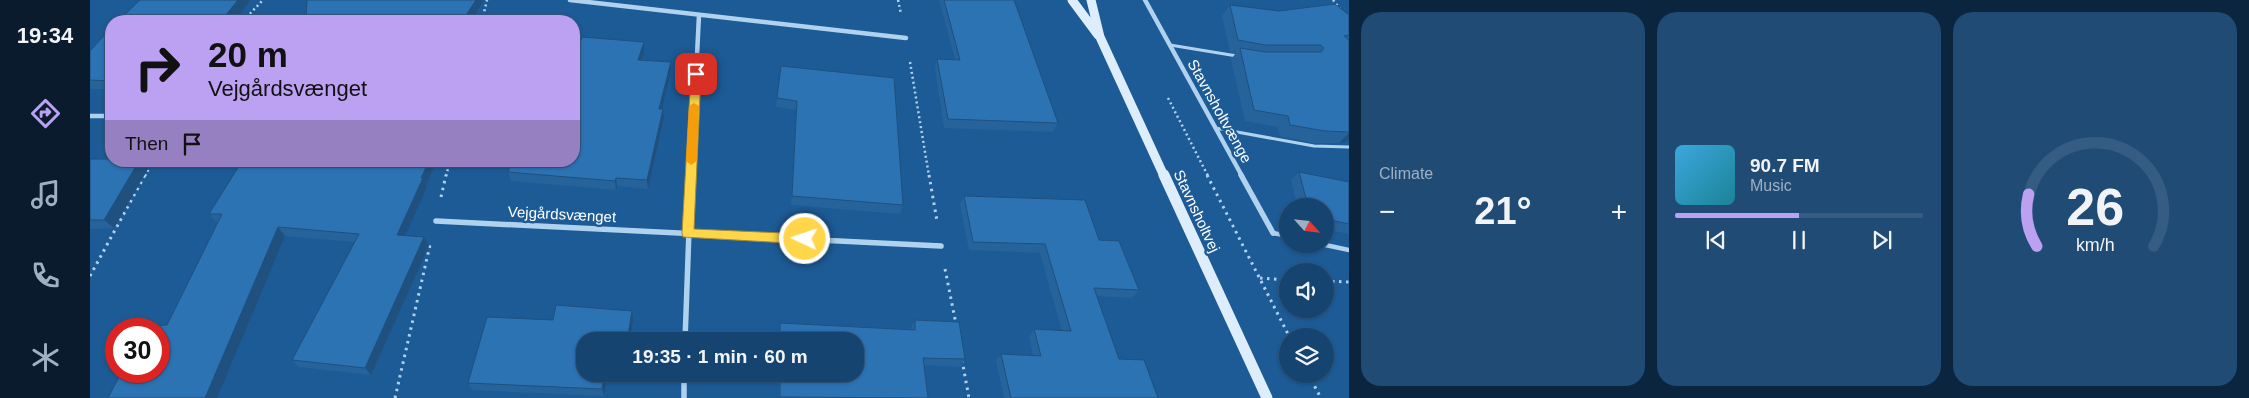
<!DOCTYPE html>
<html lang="en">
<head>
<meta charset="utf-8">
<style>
  :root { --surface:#164470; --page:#1f4b75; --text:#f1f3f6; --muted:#9eb0c3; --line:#355c83; --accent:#bca0f2 }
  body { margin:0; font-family:Helvetica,sans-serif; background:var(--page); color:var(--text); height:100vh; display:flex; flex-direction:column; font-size:19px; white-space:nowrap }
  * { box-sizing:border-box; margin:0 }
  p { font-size:16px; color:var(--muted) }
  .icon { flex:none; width:28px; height:28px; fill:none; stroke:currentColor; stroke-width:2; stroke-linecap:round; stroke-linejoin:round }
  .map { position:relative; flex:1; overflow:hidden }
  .side { display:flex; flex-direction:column; gap:12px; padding:12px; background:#0c253e; width:900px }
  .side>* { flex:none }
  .top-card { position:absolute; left:15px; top:15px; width:475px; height:152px; border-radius:20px; box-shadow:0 1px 4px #0004,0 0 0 1px var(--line); background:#bca0f2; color:#111; overflow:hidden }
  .needle { width:32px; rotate:117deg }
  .tools { position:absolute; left:1189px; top:198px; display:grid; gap:10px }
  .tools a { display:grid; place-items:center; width:55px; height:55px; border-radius:50%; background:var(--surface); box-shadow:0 1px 4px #0004,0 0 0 1px var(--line); font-size:25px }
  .speed { position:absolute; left:15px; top:318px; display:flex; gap:10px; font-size:25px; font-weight:700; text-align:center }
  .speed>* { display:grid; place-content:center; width:65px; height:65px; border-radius:50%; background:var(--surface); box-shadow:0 1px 4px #0004,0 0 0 1px var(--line); line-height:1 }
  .speed .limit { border:8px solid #d22; background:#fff; color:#111 }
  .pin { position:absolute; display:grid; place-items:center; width:42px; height:42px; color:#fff; margin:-21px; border-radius:10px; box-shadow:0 2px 8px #0006 }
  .me { position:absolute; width:55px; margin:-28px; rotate:273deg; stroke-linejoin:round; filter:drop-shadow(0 0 4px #0008) }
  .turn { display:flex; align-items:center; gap:18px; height:105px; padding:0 20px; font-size:22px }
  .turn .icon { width:65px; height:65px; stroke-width:2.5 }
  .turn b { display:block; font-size:35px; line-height:42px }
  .then { display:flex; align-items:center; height:48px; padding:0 20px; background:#0003; gap:10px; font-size:19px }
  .big { font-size:38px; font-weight:600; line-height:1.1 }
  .side .card { flex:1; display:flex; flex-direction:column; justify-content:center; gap:8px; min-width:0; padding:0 18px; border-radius:20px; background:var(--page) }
  .side .dial { align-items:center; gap:0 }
  .dial svg { height:130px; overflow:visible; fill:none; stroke:var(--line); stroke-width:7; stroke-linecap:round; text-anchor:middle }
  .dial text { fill:var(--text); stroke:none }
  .song { display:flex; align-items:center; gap:15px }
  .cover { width:60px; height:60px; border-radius:8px; background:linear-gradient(135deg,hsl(200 70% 55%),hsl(190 70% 35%)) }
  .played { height:5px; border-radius:2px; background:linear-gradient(90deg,var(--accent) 50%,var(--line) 50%) }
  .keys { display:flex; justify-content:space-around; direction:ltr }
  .heat { display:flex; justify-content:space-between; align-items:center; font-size:28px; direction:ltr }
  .side .tiles { flex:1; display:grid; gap:12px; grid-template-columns:repeat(3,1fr) }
  .trip { position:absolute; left:486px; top:332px; width:288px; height:50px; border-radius:20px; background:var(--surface); box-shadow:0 1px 4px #0004,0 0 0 1px var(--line); font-weight:600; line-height:50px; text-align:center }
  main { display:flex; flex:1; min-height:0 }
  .tab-bar { display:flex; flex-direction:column; width:90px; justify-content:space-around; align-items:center; background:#091b2d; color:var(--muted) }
  .tab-bar .icon { width:35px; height:35px }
  .tab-bar .active { color:var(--accent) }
  .tab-bar b { font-size:22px; color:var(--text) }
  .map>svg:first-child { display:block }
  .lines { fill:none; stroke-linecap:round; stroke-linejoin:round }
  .path-far1 { stroke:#b1d2ef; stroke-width:2.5; stroke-dasharray:2 3; stroke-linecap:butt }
  .path { stroke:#b1d2ef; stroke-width:3; stroke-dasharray:2.5 4.5; stroke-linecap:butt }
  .lane-far1 { stroke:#b1d2ef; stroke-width:3 }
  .lane { stroke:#b1d2ef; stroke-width:4.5 }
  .street-far1 { stroke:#b1d2ef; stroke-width:4.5 }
  .street { stroke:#b1d2ef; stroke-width:5.5 }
  .secondary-far1 { stroke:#deedfb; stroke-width:9 }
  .secondary { stroke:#deedfb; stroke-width:11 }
  .wall { fill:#26639b }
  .shaded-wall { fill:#1f507e }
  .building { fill:#2c73b4; stroke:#1f507e }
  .route { fill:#ffd54a; stroke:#a68a30 }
  .slow { fill:#f59e0b }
  .labels { text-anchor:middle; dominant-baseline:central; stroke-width:5; stroke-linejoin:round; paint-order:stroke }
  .street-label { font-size:15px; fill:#fff; stroke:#1d5b96 }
</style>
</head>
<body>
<main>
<nav class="tab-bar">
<b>19:34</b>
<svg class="icon active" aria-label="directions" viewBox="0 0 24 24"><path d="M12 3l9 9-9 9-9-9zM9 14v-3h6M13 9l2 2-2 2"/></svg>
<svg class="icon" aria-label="music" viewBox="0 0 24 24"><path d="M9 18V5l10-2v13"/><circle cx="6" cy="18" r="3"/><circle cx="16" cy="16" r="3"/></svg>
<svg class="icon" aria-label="phone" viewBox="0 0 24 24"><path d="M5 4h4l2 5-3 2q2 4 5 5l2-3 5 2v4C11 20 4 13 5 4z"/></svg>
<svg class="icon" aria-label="climate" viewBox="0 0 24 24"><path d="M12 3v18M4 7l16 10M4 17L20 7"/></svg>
</nav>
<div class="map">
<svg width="1259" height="398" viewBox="0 0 1259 398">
  <rect width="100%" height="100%" fill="#1d5b96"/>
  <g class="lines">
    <path class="path-far1" d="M808,0L811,14
      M1243,0L1250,9
      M153,21L173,0
      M392,21L397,0
      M820,62L839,176
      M1078,98L1118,176
      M55,176L63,161
      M356,176L360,161"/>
    <path class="path" d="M839,175L847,221
      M1117,175L1199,336
      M351,197L356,175
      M855,269L866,324
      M0,276L55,175
      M1170,278L1198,280
      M1235,281L1259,282
      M872,360L879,398
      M1218,374L1231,398
      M305,398L340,245"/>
    <path class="lane-far1" d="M1080,45L1147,56
      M1125,128L1224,146L1259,147"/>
    <path class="lane" d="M1183,233L1198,236
      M1231,244L1259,250"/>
    <path class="street-far1" d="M480,0L816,38
      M1055,0L1152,176
      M0,116H21
      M601,176L609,15"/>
    <path class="street" d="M1151,175L1183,233
      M346,221L851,246
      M595,341L601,175
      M594,374V398"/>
    <path class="secondary-far1" d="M982,0L1008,35
      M1001,0L1010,37L1074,176"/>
    <path class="secondary" d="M1074,175L1177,398"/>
  </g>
  <path class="wall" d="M849,0H924L968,123L963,132L854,128L845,68L847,59H865Z
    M1140,5L1189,11L1259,15V141L1249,143H1224L1190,136L1188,127L1155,121L1141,59L1146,53L1140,52L1132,16Z
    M21,28V89H0V51Z
    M554,52L552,60L581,71L572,109H573L574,118L558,189L527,186L526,190L421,181L418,172Z
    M691,66L813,205L810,214L701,205L706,110L686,107Z
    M0,159L59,167L24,228L0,229Z
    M1209,172L1259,182V234L1235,229V206H1207L1201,180Z
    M336,185L337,187L315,236L339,246L281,375L209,367L202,360L265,242L195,236L77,325L128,223L119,214Z
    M874,196L1009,240L1049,290L1042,298L1007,296L1029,359L1068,398H914L906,361L911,354L943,355L939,337L944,329L972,331L950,253L879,250L870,204Z
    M543,319L495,374H535V379L517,377L514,396L382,390L378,383L463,320Z
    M825,320L875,359L871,367L834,365L838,398H689V374H765V341H689L690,323L821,329V328Z"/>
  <path class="shaded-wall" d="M148,0H159L160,1L144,21H131Z
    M386,0H394L381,21H372Z
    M554,42V52L549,69L548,60Z
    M581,62V71L570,118L569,109Z
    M573,109L574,118L558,189L557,180Z
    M1259,133V141L1249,143Z
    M49,161H53L59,167L24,228L14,220Z
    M339,161H347L336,185L337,187L312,243L307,235L331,178Z
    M526,178L527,186L526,190L525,181Z
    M188,227L195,236L127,398H115Z
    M334,237L339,246L281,375L275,368Z
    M542,311L543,319L540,341H537Z
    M514,374H516L517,377L514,396L512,389Z"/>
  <path class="building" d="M50,0H148L131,21H28Z
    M217,0H386L372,21H225L216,20Z
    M854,0H924L968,123L858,119L847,59L870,60Z
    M1245,4L1259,15V35L1254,36L1259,40V132L1235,131L1200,125L1198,116L1164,110L1150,48L1175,52H1231L1234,48L1231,45H1175L1148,40L1140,5L1189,11Z
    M21,28V81L0,80V51Z
    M492,37L554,42L548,60L581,62L569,109H573L557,180L526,178L525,181L418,172L422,161H484V45L489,46Z
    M691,66L804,78L813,205L702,196L707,101L687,98Z
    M0,159H21V161H49L14,220H0Z
    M152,161H339L331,178H333L307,235L334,237L275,368L202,360L269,234L188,227L115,398H18L32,371H69V329H54L55,326L77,325L132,214H119Z
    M1209,172L1259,182V224L1235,219V206H1218Z
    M874,196L995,200L1009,240L1029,241L1049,290L1004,288L1029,359L1054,360L1068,398H921L911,354L951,356L944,329L981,331L955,244L883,242Z
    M466,305L542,311L537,341H495V374H514L512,389L378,383L397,317L463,320Z
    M825,320L869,322L875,359L833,358L838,398L690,397V374H765V341H690V323L825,330Z"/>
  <path class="route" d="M606,71L611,74L604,229L715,234L719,236L721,239L719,243L715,244L593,237L592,233L601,74Z"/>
  <path class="slow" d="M604,103L609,106L607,161L601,165L596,161L599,106Z"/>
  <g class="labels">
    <g class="street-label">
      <text transform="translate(1130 111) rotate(61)">Stavnsholtvænge</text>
      <text transform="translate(1107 211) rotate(65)">Stavnsholtvej</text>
      <text transform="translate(472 214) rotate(3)">Vejgårdsvænget</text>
    </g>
  </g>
</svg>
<div class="tools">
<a><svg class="needle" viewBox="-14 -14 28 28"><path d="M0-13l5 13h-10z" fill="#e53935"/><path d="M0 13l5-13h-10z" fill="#9eb0c3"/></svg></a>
<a><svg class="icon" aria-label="sound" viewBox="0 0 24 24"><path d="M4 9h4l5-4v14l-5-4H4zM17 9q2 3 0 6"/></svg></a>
<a><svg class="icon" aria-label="layers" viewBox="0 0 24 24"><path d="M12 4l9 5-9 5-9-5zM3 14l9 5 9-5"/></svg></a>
</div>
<div class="speed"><div class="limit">30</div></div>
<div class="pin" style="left:606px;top:74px;background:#d93025"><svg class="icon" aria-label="arrive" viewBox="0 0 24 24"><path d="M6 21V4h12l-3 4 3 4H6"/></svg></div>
<svg class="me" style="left:715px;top:239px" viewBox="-20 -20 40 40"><circle r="17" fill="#ffd54a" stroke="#fff" stroke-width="3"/><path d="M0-11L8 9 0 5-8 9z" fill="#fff"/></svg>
<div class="trip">19:35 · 1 min · 60 m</div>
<div class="top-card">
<div class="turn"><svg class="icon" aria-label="right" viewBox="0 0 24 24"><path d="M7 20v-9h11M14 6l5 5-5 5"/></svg><div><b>20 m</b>Vejgårdsvænget</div></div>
<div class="then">Then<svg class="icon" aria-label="arrive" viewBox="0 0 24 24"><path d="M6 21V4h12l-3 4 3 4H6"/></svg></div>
</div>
</div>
<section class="side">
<div class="tiles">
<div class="card"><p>Climate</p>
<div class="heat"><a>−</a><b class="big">21°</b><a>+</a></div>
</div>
<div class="card">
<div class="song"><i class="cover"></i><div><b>90.7 FM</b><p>Music</p></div></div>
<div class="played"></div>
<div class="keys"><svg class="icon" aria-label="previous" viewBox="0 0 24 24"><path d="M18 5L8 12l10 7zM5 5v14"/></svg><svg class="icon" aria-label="pause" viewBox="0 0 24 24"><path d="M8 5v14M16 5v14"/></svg><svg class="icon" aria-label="next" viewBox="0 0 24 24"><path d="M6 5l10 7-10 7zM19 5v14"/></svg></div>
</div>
<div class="card dial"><svg viewBox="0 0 100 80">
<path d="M14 69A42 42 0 1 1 86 69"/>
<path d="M14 69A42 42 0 0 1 9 37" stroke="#bca0f2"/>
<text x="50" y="56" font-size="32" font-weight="700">26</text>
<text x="50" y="72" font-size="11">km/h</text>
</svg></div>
</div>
</section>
</main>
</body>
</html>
